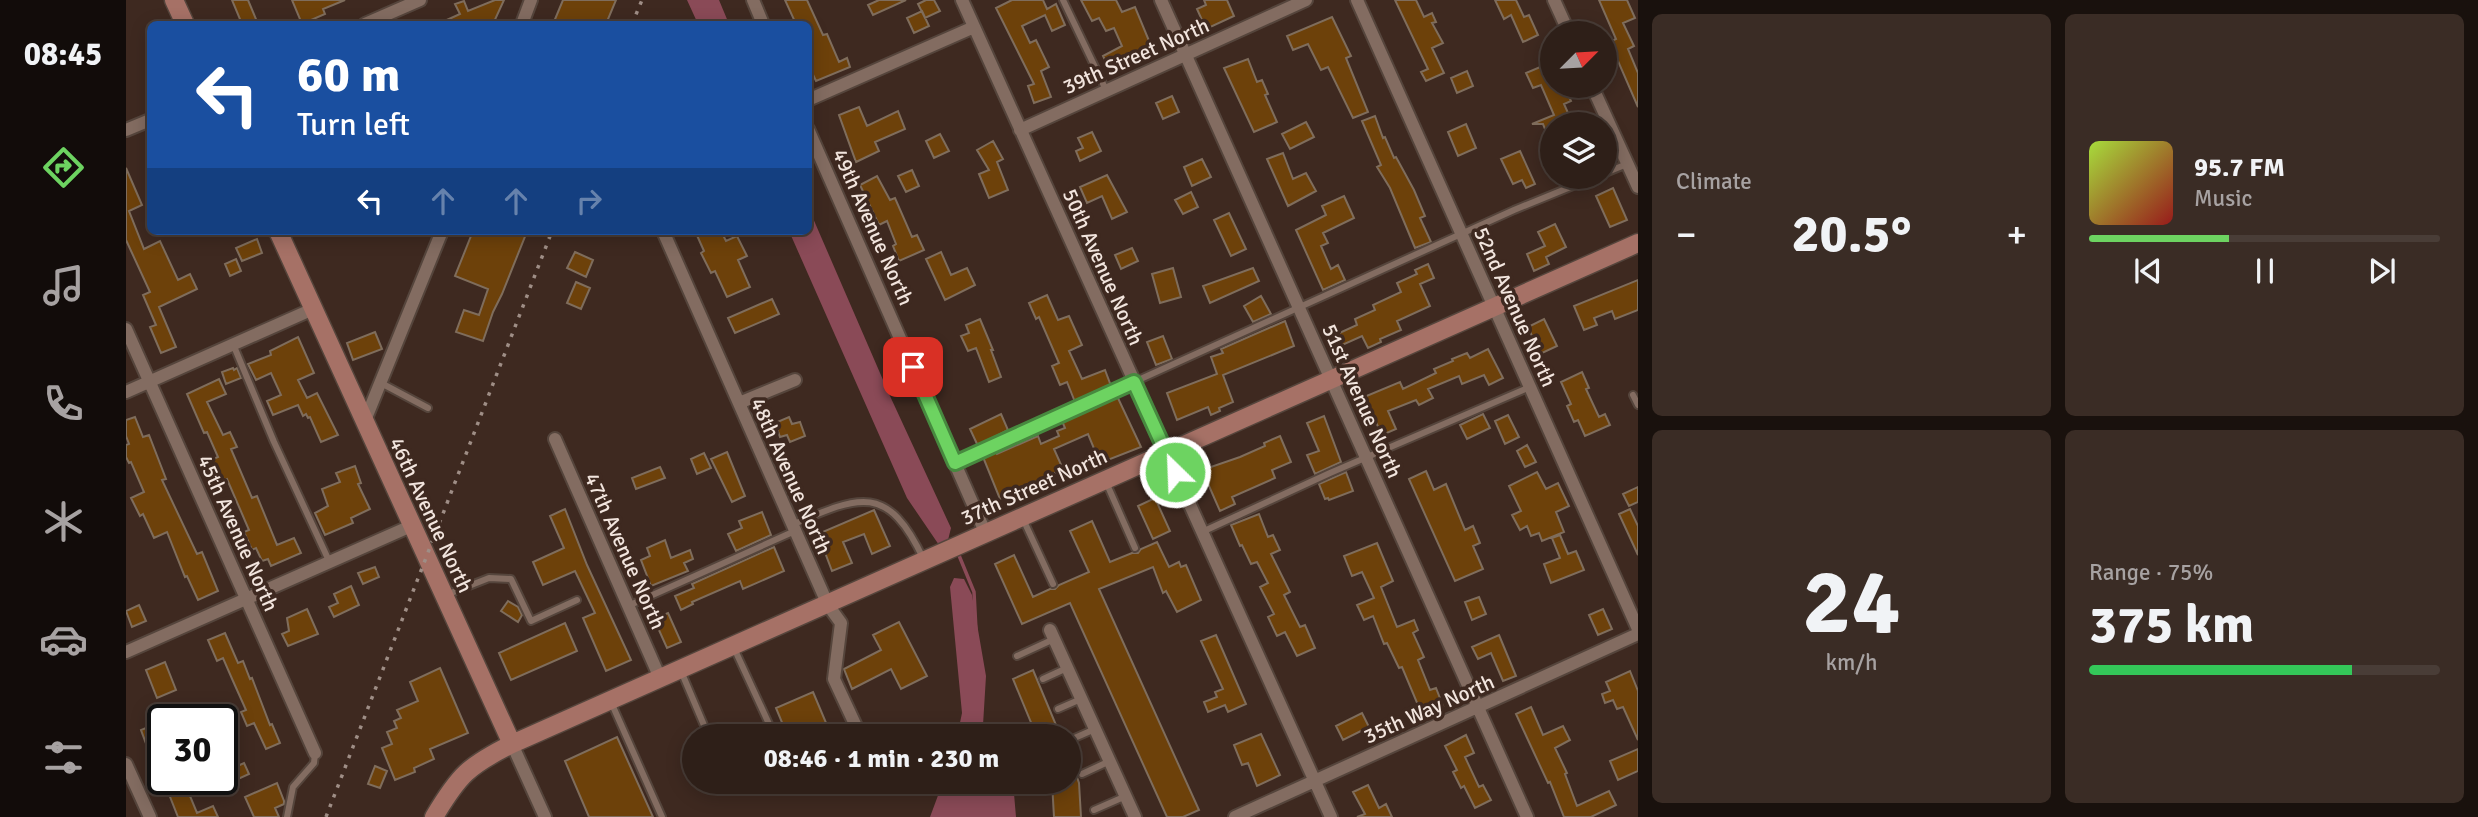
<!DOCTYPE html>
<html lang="en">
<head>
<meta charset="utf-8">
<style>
  :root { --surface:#2e1f18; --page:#3a2c25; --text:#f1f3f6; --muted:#a7a2a2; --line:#493d37; --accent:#6dd361 }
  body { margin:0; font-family:Signika,sans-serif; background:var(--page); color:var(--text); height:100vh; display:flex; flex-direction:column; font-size:26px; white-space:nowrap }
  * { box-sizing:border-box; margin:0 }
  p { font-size:23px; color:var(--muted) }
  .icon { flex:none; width:38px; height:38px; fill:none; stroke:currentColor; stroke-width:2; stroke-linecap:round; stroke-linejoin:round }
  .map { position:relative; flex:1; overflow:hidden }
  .panel { display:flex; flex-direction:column; gap:14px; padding:14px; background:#19110d; width:840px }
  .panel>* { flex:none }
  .top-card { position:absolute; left:21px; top:21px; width:665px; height:214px; border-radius:10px; box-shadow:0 4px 18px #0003,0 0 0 2px var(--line); background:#1a4fa0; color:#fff; overflow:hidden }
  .needle { width:46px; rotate:66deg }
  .buttons { position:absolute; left:1414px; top:21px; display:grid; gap:14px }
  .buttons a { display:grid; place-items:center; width:77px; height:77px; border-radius:50%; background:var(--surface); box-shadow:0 4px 18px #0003,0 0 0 2px var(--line); font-size:35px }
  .speed { position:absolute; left:21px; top:704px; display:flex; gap:14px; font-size:35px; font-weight:700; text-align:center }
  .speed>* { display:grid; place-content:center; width:91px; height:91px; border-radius:50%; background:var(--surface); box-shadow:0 4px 18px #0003,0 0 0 2px var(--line); line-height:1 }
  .speed .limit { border:4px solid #111; border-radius:10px; background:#fff; color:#111 }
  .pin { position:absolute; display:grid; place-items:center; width:60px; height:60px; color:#fff; margin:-30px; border-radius:14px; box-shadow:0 4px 10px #0006 }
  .me { position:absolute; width:77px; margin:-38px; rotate:336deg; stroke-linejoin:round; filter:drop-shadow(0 0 5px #0008) }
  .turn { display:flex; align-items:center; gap:24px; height:147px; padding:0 35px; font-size:32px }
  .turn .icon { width:91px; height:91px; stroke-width:2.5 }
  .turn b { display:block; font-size:49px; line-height:60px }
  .lanes { display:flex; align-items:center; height:66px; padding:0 35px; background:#0003; justify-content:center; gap:35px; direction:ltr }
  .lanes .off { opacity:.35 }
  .big { font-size:52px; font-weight:700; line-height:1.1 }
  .panel .tile { flex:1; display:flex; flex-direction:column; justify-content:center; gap:10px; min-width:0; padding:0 24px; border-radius:10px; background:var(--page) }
  .panel .dial { align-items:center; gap:0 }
  .dial b { font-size:91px; line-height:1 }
  .song { display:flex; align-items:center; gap:21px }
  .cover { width:84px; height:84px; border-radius:10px; background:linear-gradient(135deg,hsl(80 70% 55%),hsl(0 70% 35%)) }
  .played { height:7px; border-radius:4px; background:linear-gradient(90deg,var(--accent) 40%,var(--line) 40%) }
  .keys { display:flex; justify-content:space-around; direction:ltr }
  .heat { display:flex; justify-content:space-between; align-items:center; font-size:38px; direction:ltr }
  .charge { height:10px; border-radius:5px; background:linear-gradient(90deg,#34c759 75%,var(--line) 0) }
  .panel .tiles { flex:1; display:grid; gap:14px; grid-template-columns:repeat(2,1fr) }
  .trip { position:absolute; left:556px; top:724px; width:399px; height:70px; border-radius:35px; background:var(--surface); box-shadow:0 4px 18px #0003,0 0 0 2px var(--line); font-weight:700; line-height:70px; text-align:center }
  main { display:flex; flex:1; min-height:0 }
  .dock { display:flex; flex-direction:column; width:126px; justify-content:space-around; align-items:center; background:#120c0a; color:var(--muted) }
  .dock .icon { width:49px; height:49px }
  .dock .selected { color:var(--accent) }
  .dock b { font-size:32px; color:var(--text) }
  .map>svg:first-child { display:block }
  .water { fill:#8a4a57 }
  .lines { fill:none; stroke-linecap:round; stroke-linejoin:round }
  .stream { stroke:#8a4a57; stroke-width:3.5 }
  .building { fill:#6d410a; stroke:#7f6d5c; stroke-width:2 }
  .lane-casing { stroke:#55453c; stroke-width:10 }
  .street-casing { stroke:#55453c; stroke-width:16 }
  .secondary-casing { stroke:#55453c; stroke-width:21 }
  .lane { stroke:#836c61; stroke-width:6 }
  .street { stroke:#836c61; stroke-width:12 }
  .secondary { stroke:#a67166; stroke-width:18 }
  .rail { stroke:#9f8e86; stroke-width:3.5; stroke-dasharray:3.5 7; stroke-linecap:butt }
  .route-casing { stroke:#47893f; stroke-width:18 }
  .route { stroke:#6dd361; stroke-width:12 }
  .labels { text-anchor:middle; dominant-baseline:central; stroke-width:7; stroke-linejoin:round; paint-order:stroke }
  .street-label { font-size:21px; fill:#f2e5de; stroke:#3e2920 }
</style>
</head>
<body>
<main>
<nav class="dock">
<b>08:45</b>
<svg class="icon selected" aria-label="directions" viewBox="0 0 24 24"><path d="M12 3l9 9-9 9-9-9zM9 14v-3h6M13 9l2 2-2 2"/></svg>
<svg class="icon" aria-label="music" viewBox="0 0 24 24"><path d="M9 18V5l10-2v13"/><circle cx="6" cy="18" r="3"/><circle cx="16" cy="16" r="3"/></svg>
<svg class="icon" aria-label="phone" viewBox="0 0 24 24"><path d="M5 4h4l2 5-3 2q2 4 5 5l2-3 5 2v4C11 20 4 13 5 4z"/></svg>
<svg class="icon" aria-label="climate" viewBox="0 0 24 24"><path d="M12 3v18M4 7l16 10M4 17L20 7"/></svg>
<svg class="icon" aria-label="car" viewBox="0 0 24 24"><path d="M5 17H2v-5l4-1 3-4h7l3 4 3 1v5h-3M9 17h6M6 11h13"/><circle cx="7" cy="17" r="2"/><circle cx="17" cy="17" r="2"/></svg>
<svg class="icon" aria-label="filters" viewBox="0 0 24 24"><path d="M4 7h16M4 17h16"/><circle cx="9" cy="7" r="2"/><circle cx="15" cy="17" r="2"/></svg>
</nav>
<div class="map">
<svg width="1512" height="817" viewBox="0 0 1512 817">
  <rect width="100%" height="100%" fill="#3e2920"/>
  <path class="water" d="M561,0H593L603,24H572Z
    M683,209L764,396L825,528L822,540L813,545L781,498L663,231H682Z
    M828,578L838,579L846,595L860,676L857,725L868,737H831L836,713L824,587Z
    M817,782H887L890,817H804Z"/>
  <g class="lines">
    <path class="stream" d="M832,553L848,592L850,630"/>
  </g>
  <path class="building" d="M106,0H122L132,24H116Z
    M166,0H219L197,9L199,14L176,24Z
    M369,0H378L367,24H337L323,19L334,14L329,4L338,1L342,11Z
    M437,0H490L480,24H427Z
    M659,0H681L697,35L701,34L713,62L721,58L724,67L690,81L682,64V24H670Z
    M753,0H780L747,15L742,5Z
    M800,0H808L814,11L799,18L792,4Z
    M886,0H917L921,9L930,4L939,25L926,31L919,15L896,26L904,43L910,40L923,67L915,71L925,97L908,103L902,86L908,84L870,8Z
    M955,0H990L996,12L1009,7L1026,48L1000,59L1003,64L985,72L977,56L996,46L988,28L980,31L973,18L966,21Z
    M1078,0H1101L1108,16L1080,29L1071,9L1080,5Z
    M1269,0H1290L1298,17L1306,13L1310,22L1306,23L1317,43L1306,48L1318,73L1300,81L1295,72L1302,69Z
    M1369,0H1390L1398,17L1403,15L1412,35L1397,42L1385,15L1378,19Z
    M1473,0H1501L1509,18L1497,23L1508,46L1502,49L1512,73V107L1489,54L1487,55L1481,43L1490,39Z
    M796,11L803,26L788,33L781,18Z
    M1206,17L1225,56L1220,58L1242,112L1227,118L1202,67L1195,70L1182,44L1167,50L1161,36Z
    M1122,59L1131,82L1136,80L1142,94L1139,95L1151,122L1128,132L1098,68Z
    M1426,62V86H1438L1445,101L1438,104L1447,124H1426V146L1417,124H1406L1428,115L1415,85L1407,88L1400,73Z
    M1341,71L1347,86L1331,93L1325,78Z
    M1046,96L1053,112L1037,119L1030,103Z
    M733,107L741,126L772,111L779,129L749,142L753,151L730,162L713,115Z
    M1249,116L1257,138L1259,137L1268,158L1270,157L1288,190L1299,216L1294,218L1305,242L1289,248L1264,188L1251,167L1255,165L1236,121Z
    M1180,122L1188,137L1164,149L1156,134Z
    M1340,124L1350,148L1332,156L1322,132Z
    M966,132L975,151L954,161L950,151L957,148L952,138Z
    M814,134L823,151L808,158L800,141Z
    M867,141L877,159L871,162L882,190L863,198L853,174L863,170L851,150Z
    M1394,151L1409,184L1400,188L1396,180L1387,184L1375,159Z
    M1157,153L1167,179L1180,173L1190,191L1162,206L1141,159Z
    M1076,159L1085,177L1066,186L1058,167Z
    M0,168L16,205L3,211L18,249L34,241L52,280L64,274L71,289L33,307L50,347L35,353L24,327L30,325L17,295L24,292L0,240Z
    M786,170L793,186L780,192L772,176Z
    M981,175L1001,212L986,219L976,196L961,203L954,187Z
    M751,176L764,200L769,198L786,237L791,235L798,250L773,261L767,246L770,244L761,221L753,225L734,185Z
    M1487,188L1501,220L1484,227L1470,196Z
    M1065,192L1072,207L1057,214L1049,200Z
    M1218,196L1228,218L1197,233L1202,243L1195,246L1205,269L1212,265L1219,280L1197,290L1170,230L1200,215L1196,206Z
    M1103,213L1120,249L1105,256L1088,220Z
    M1429,224L1440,247L1420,257L1423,264L1408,271L1401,254L1419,246L1412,232Z
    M347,231H392L400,234L376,294L367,312L357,341L330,332L338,310L353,315L362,289L329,276Z
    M569,231H595L600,241L611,236L621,256L612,260L624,287L601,297L589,271L585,273L575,253L578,251Z
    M131,239L136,253L116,261L110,248Z
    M1006,248L1012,261L995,269L989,255Z
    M449,252L467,260L460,277L441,268Z
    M815,252L825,275L841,268L849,285L819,300L800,259Z
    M110,259L115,271L104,276L99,264Z
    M1302,264L1308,278L1294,284L1304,306L1271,321L1275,330L1254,339L1255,342L1242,348L1236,336L1214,346L1209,335L1231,325L1229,319L1249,310L1247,305L1275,292L1271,283L1291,274L1289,270Z
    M1047,268L1055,297L1034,303L1026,274Z
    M1127,268L1133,281L1084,303L1077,286Z
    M1512,280V310L1489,319L1486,311L1468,318L1471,325L1458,330L1448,306Z
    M450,282L464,288L455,309L441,303Z
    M921,295L932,320L943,316L956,345L943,351L956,379L979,370L985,386L949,402L941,382L934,385L926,366L933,363L913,317L910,319L903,303Z
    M1135,296L1145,314L1127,322L1118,306Z
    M646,299L653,314L609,333L602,318Z
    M854,319L867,350H865L875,377L863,382L850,348L842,351L835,336L843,333L840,325Z
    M1418,319L1431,346L1414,354L1402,327Z
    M1159,321L1168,346L1097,375L1107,402L1093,408L1094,411L1085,415L1082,407L1051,420L1041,393L1091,374L1085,357L1097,353L1095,349Z
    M249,332L256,349L227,360L221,343Z
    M1037,336L1046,359L1030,365L1021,342Z
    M172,337L188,373L172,380L181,398L191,393L212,435L195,442L184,417L182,418L180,414L177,416L172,405L147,415L141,401L155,395L145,373L130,380L122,364L145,355L144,351Z
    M1362,349L1377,378L1363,385L1358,375L1336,384L1333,376L1302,389L1307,398L1293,405L1290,400L1262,411L1270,429L1256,435L1238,397L1274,382L1277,389L1310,373L1308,369L1327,361L1326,359L1341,353L1344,358Z
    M107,368L108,370L111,368L115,378L100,384L96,372Z
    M1456,372L1463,388L1460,389L1473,417L1479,414L1484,425L1459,436L1452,420L1448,422L1441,406L1445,404L1435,382Z
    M93,379L100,394L81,402L97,435L104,432L111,447L105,449L126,498L131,496L151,545L168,538L175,553L145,566L142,559L136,561L130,548L126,550L118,532L123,530L101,479L94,482L85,460L92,457L81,432L78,433L61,394Z
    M991,396L1015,447L974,463L962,434L928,449L937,469L874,499L857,457L870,451L871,454L912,436L915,444L933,436L931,431L939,428L936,421Z
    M875,414L882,430L852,446L844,429Z
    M1357,414L1364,428L1341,439L1334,425Z
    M1382,415L1393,437L1379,444L1369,421Z
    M1198,416L1215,462L1189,474L1181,455L1193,451L1181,423Z
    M9,417L17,437L23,435L40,479L36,480L71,554L76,552L92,591L72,600L61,576L59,577L41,532L28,538L17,514L14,516L5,498L18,492L5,462L3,463L0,457V445L3,444L0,436V420Z
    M663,417L666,424L674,422L679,436L664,442L661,435L654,437L649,423Z
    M1154,436L1165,462L1146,470L1149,478L1106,497L1109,504L1094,511L1076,470L1114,457L1139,446L1138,443Z
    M1401,445L1410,462L1399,467L1391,451Z
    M601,452L619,496L606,502L585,459Z
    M578,453L585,468L571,474L565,459Z
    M229,466L235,483L232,484L244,509L225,518L227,523L199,535L189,513L202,506L196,489L214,482L210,473Z
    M534,467L539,478L510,489L506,478Z
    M1300,471L1308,490L1320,484L1339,530L1347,526L1354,543L1347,546L1357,569L1329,581L1283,479Z
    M1220,472L1227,491L1203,500L1202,498L1199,499L1193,484Z
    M1411,472L1420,489L1432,483L1443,506L1430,512L1438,532L1416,541L1413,533L1405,536L1401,526L1394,530L1386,515L1395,511L1383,486Z
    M1512,487V502L1503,506L1497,494Z
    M1029,498L1044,531L1027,539L1012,506Z
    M439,509L461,565L505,660L480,671L457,618L469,613L449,571L417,585L407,562L438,548L424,516Z
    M1504,509L1512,526V555L1493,514Z
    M748,510L764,546L746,554L738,534L717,542L726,563L706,571L692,534Z
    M636,512L645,535L610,551L602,534L616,528L613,521Z
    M1133,514L1142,537L1147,535L1154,550L1145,554L1164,592L1158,595L1174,627L1179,625L1189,648L1171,656L1159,632L1151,636L1142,617L1148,614L1134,587L1142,583L1131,562L1125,564L1116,545L1114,546L1105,525Z
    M966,521L984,562L1006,553H1012L1015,549L1031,542L1043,567L1053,562L1055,567L1060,565L1075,600L1051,612L1040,591L1037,593L1027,567L973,589L1073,810L1057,817H1041L944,603L896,624L869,564L888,555L907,597L924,589H929L933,585L963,572L944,531Z
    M1434,535L1442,554L1450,551L1458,570L1425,583L1418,564L1434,558L1426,538Z
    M539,540L545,558L564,550L567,559L558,563L562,571L525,586L515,560L524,556L521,548Z
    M1251,543L1267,581L1255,587L1271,627L1288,620L1292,630L1287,633L1298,657L1292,660L1304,690L1310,688L1317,706L1291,716L1288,707L1292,705L1276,667L1273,668L1261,643L1258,644L1247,616L1238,620L1231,605L1248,598L1236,572L1226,576L1218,556Z
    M648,547L658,571L617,589L614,581L566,602L567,604L555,610L549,596L568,588L566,584Z
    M249,567L253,577L237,584L232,573Z
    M225,586L233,605L208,617L203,607L212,603L208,594Z
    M1353,597L1360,614L1346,620L1339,602Z
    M382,601L392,607L396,615L392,622L375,611Z
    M13,605L20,621L6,627L0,611Z
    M181,609L192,634L162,646L156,634L163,631L161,618Z
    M1477,609L1486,629L1472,635L1463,615Z
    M542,613L555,642L541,648L528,619Z
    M773,622L801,676L775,689L765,669L726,689L718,669L755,650L747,635Z
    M439,623L451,651L385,680L373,653Z
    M99,633L112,663L117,661L124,679L126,678L144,725L146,724L154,743L140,749L128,723L121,726L115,712L120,710L107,681L97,658L91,661L82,640Z
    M1090,635L1120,704L1102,712L1099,705L1082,712L1078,702L1091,697L1089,692L1097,689L1075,641Z
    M1373,635L1390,676L1377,681L1365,653L1352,659L1346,647Z
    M39,662L50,690L31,698L20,670Z
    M314,668L342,733L304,749L308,759L288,768L289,772L269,780L256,748L266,744L261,732L271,728L268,721L275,718L271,710L292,701L284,682Z
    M907,670L935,737H911L887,679Z
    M1504,671L1512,691V740L1497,707L1491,709L1487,700L1479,703L1476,694L1484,691L1480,682Z
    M687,692L706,737H662L650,708Z
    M1405,707L1417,735L1437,726L1444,740L1429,748L1441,773L1439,774L1451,806L1483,791L1490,805L1465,817H1438L1424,782L1422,783L1390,714Z
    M1236,713L1243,727L1217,740L1210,726Z
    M37,721V765L29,768L15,730Z
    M1135,734L1154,775L1131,786L1122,763L1116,765L1108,745Z
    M1340,735L1348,753L1339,757L1353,787L1357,785L1365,800L1349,808L1338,786L1335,788L1327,772L1331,770L1319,746Z
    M491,737L527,817H463L439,761Z
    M1512,749V771L1492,780L1484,761Z
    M943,760H945L953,783L955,817H928L926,782H943Z
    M118,763L123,774L110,780L105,769Z
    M249,766L261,771L254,788L242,784Z
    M37,779H57L71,813L87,806L92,817H52Z
    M151,783L158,801V804L149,808L153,817H128L119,797Z
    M1242,785L1253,808L1260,804L1266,817H1231L1239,814L1227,792Z"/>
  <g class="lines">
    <g class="lane-casing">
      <path id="lane" d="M937,0L980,90
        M1479,173L1501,164
        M107,344L148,442L204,563
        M255,383L302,408
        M1507,395L1512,405
        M829,463L1388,210L1469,177
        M980,482L1009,548
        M897,519L927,584
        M666,525C734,495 762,483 798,560
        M1076,532L1204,473L1404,387
        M320,595L363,578L385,579L405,621L451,600
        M502,606L669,531
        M608,648L649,737
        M891,656L928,639
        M555,671L583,737
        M917,679L941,668
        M485,702L536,817
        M932,709L955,699
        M944,740L969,729
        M956,774L984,761
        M670,782L673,790
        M968,810L1000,796
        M161,817L167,787L188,763L189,753"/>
    </g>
    <g class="street-casing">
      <path id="street" d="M627,0L637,24
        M836,0L1205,817
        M1035,0L1401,817
        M1231,0L1512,629
        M1428,0L1443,33
        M239,24L294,0
        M396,24L405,0
        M1466,86L1512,187
        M682,100L848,27
        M682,129L860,534
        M0,130L24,120
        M894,130L1180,0
        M537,231L702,605L715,623L708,679L735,737
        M0,329L189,753
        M0,392L187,309
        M613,403L669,380
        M238,423L316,231
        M429,439L534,678
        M924,630L1009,817
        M0,652L285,526
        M386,744L419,817
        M0,764L24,817
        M1109,817L1512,634"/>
    </g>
    <g class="secondary-casing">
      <path id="secondary" d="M48,0L59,24
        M152,231L386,744
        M308,817C333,775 342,766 386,744L1512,243"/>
    </g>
    <use href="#lane" class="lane"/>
    <use href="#street" class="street"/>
    <use href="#secondary" class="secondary"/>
    <path class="rail" d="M506,24L516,0
      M200,817L426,231"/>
  </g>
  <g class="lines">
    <g class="route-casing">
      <path id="route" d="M787,367L829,463L1008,382L1049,472"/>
    </g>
    <use href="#route" class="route"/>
  </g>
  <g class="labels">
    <g class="street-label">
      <text transform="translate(1010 56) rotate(-24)">39th Street North</text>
      <text transform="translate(747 227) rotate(66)">49th Avenue North</text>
      <text transform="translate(977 267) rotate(66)">50th Avenue North</text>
      <text transform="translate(1389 307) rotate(66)">52nd Avenue North</text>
      <text transform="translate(1236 401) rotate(66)">51st Avenue North</text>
      <text transform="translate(665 476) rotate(66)">48th Avenue North</text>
      <text transform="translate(908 487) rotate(-24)">37th Street North</text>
      <text transform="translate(305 515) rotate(65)">46th Avenue North</text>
      <text transform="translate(112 533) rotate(66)">45th Avenue North</text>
      <text transform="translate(499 551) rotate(66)">47th Avenue North</text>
      <text transform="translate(1303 709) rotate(-24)">35th Way North</text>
    </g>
  </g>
</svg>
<div class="buttons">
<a><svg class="needle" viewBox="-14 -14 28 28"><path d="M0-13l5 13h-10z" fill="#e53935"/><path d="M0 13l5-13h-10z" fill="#a7a2a2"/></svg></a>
<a><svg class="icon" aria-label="layers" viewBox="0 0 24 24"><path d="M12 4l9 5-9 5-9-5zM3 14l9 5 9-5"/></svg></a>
</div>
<div class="speed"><div class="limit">30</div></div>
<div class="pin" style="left:787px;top:367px;background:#d93025"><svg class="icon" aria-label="arrive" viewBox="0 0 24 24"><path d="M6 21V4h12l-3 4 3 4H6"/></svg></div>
<svg class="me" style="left:1049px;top:472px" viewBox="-20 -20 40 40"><circle r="17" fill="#6dd361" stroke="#fff" stroke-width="3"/><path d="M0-11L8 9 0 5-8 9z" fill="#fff"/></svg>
<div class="trip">08:46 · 1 min · 230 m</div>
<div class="top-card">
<div class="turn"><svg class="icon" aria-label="left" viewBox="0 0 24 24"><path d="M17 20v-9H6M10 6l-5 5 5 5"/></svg><div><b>60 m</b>Turn left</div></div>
<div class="lanes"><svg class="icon" aria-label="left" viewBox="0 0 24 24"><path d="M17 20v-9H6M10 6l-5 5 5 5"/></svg><svg class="icon off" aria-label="ahead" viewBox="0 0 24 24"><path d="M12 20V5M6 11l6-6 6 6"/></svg><svg class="icon off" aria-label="ahead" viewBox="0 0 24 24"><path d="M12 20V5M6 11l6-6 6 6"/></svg><svg class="icon off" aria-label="right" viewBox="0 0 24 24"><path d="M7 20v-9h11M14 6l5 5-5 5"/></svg></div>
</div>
</div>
<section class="panel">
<div class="tiles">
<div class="tile"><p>Climate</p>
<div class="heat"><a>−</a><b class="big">20.5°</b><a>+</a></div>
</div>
<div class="tile">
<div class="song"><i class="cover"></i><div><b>95.7 FM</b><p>Music</p></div></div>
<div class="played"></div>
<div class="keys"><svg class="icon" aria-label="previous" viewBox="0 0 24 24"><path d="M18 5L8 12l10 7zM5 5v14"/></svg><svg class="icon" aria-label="pause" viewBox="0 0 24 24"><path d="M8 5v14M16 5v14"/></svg><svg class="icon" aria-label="next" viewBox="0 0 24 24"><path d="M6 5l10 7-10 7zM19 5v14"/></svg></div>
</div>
<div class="tile dial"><b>24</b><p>km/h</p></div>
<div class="tile"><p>Range · 75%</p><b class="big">375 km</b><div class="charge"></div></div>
</div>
</section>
</main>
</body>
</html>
